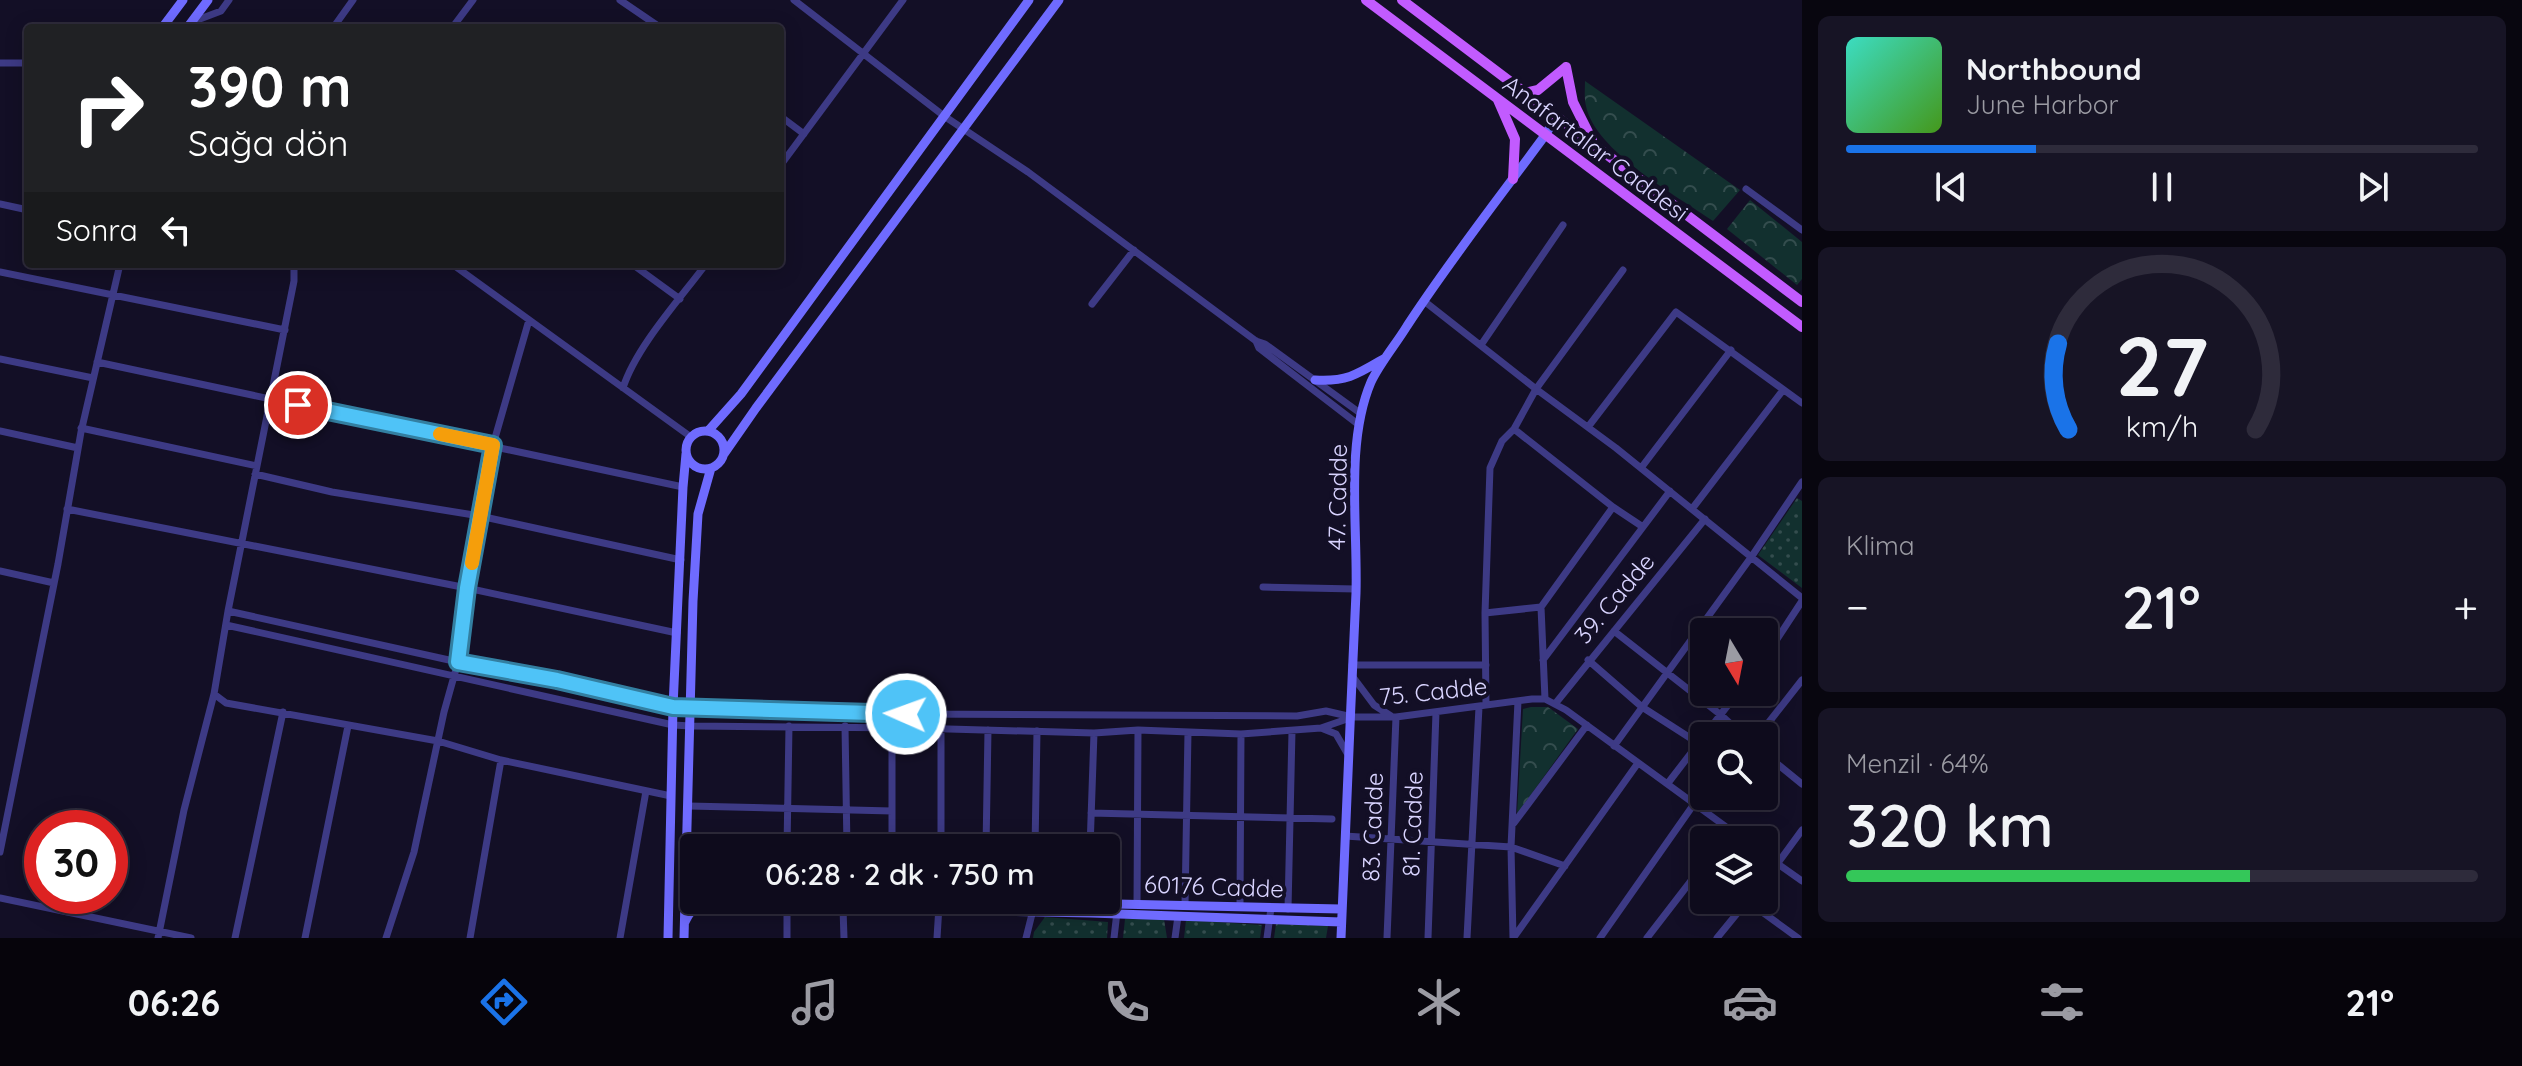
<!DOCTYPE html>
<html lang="tr">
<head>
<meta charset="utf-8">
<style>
  :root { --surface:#0e0b1c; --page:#171425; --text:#f1f3f6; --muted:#9b9ba3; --line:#2e2b3b; --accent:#1a73e8 }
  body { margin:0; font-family:Quicksand,sans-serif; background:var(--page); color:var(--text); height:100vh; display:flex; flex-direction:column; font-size:30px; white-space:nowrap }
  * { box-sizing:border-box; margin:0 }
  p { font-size:26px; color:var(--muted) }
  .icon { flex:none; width:44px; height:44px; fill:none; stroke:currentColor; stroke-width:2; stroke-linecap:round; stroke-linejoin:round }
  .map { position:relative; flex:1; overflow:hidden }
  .panel { display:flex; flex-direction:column; gap:16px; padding:16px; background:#08060f; width:720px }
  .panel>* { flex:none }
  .top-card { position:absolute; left:24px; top:24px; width:760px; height:244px; border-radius:8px; box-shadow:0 4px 20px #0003,0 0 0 2px var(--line); background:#202124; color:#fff; overflow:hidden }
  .needle { width:52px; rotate:170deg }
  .fabs { position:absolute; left:1690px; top:618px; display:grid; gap:16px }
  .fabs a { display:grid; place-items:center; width:88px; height:88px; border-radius:8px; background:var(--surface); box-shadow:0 4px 20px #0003,0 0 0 2px var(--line); font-size:40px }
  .speed { position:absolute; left:24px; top:810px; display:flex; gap:16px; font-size:40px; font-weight:700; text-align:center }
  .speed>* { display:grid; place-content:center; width:104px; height:104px; border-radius:50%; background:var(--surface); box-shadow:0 4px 20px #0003,0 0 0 2px var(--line); line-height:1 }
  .speed .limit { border:12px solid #d22; background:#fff; color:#111 }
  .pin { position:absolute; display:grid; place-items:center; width:68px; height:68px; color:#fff; margin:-34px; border:4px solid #fff; border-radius:50%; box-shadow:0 2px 8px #0007 }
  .me { position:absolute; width:88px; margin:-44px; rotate:272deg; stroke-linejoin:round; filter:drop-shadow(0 0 6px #0008) }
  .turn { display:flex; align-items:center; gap:28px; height:168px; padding:0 32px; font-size:36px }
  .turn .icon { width:104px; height:104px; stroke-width:2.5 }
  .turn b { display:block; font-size:56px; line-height:68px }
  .then { display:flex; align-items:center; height:76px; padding:0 32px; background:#0003; gap:16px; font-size:30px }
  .big { font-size:60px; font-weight:600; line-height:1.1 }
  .panel .card { flex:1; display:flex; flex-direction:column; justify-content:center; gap:12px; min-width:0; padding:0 28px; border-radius:12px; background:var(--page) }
  .panel .dial { align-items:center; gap:0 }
  .dial svg { height:208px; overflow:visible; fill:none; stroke:var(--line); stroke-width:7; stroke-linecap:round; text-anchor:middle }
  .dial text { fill:var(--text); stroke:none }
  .song { display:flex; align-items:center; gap:24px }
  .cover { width:96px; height:96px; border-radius:12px; background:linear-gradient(135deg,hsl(170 70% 55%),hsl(100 70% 35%)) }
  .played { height:8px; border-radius:4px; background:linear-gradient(90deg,var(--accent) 30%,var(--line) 30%) }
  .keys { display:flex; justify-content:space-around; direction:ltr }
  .heat { display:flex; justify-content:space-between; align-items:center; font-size:44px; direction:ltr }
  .charge { height:12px; border-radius:6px; background:linear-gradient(90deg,#34c759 64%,var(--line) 0) }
  .trip { position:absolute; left:680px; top:834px; width:440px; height:80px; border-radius:8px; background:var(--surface); box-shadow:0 4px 20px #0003,0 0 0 2px var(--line); font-weight:600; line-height:80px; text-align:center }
  .tab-bar { display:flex; height:128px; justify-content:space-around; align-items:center; background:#06040b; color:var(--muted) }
  .tab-bar .icon { width:56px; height:56px }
  .tab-bar .current { color:var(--accent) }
  .tab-bar b { font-size:36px; color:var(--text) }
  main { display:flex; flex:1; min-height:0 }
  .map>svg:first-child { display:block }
  .green { fill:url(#green-dots) }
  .forest { fill:url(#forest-crowns) }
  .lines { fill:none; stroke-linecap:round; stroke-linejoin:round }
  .street { stroke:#3d3a85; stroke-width:7 }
  .secondary { stroke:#6f6bff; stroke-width:9 }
  .primary { stroke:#c25bff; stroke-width:10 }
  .route-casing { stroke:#337fa1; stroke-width:20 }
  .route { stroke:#4fc3f7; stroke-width:14 }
  .slow { stroke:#f59e0b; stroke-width:14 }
  .labels { text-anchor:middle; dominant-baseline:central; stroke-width:8; stroke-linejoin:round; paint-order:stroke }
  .street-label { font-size:24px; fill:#d9d4ff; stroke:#130f26 }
</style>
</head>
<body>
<main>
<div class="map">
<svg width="1802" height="938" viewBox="0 0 1802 938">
  <defs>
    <pattern id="green-dots" width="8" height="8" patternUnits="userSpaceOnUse" patternTransform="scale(2)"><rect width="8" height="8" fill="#12302f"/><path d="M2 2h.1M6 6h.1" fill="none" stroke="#344d4e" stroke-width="1.8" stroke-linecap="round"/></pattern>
    <pattern id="forest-crowns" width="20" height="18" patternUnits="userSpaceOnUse" patternTransform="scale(2)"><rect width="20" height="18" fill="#12302f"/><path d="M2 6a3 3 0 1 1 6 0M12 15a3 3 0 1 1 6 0" fill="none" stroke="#344d4e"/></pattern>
  </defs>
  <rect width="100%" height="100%" fill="#130f26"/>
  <path class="green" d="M1797,498L1802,501V588L1758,555Z
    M1045,917L1108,922L1107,938H1033L1034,932Z
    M1125,919H1164L1167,938H1123Z
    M1186,920L1262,925L1260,938H1184Z
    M1276,924L1328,926L1326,938H1274Z"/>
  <path class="forest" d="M1585,81L1740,190L1713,221C1676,195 1595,151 1586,106C1584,98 1585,89 1585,81Z
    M1750,200L1802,242V279L1797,285L1727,229Z
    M1531,707H1548L1578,729L1517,814L1523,709Z"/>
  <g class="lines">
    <path class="street" d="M620,0L661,28
      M794,0L944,116L1028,172L1256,341L1265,344L1360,413
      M192,22L221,11L229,0
      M333,28L353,0
      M452,28L473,0
      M0,63H28
      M780,116L804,134
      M780,166L903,0
      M1746,189L1802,230
      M0,204L28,210
      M294,264V281L228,611L214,694L226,703L438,741L501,760L671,796
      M452,264L691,437
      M632,264L680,299
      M0,272L285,330
      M1424,301L1536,389L1616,448L1802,598
      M1092,304L1134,250
      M1256,341L1259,348L1359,425
      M1481,345L1563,225
      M0,359L93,378
      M97,362L683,487
      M623,388C636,347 680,299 706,264
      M1588,427L1676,312L1802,403
      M81,428L257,466
      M1514,429L1613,507L1643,527L1670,491
      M0,431L78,448
      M1641,468L1731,350
      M255,474L332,492L480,516L681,560
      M67,509L467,588L677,633
      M1692,509L1783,390
      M0,571L54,583
      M1263,587L1356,589
      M228,611L458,662L557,680L673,707L906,714L1297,716L1326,711L1352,717H1396L1532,699H1545L1566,710L1744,840
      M1485,613L1541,607
      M226,625L673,725L691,726L914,728L1094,733L1138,730L1241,734L1321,728L1350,718
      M1614,631L1721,715L1744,736
      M1764,659L1802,601
      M1543,660L1643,527
      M1588,660L1642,707L1698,743
      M1352,665H1486
      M1353,677L1374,705L1391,716
      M1545,699L1541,607L1613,507
      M1555,704L1705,519
      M1486,705L1485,613L1490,468L1502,441L1514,429L1536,389L1623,270
      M845,726L847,848
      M892,728V848
      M1321,728L1336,734L1347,753
      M1758,736L1802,680
      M1614,746L1752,556L1802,482
      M1764,753L1802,784
      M1668,783L1738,692
      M689,806L892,811
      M1091,813L1332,819
      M1514,823L1587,725
      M1345,836L1511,847L1565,866
      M787,848L789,726
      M941,848V729
      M986,848L988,730
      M1035,848L1037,731
      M1090,848L1094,733
      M0,852L58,564L81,432L120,264
      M1764,854L1802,881
      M1764,882L1802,830
      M0,898L191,938
      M1747,901L1798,938
      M1137,904L1138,730
      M1185,905L1188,732
      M1240,907L1241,734
      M1288,909L1292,731
      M1514,937L1638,763
      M158,938L184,810L214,694
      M235,938L283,712
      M305,938L348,726
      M386,938L414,852L444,712L458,662L467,588L493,445L529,320
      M470,938L501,760
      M620,938L646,791
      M787,938V900
      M844,938L843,908L847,900
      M937,938L939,906
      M1026,938L1033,910
      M1114,938L1117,912
      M1175,938L1178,916
      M1267,938L1271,908
      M1387,938L1396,717
      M1428,938L1436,712
      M1467,938L1479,707
      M1513,938L1511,847L1518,701
      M1600,938L1694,804
      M1647,938L1704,864
      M1717,938L1748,900"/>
    <path class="secondary" d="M162,28L183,0
      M187,28L208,0
      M1315,380C1347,382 1358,374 1385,358
      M686 450a19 19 0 1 1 38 0a19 19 0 1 1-38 0Z
      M708,431L741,394L1029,0
      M724,454L756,408L1059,0
      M887,900H940
      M941,900L1341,909
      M685,922C690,911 693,908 706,905L1091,913L1341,922
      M668,938L673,707L683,487L686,454
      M684,938L693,601L698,514L711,468
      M1341,938C1345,823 1351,708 1356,593C1358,527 1345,443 1371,382C1380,363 1396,344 1407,326C1450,260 1499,198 1546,134L1556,116"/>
    <path class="primary" d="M1366,0L1802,327
      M1402,0L1802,302
      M1566,67L1573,102L1592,140
      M1524,93L1538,90L1566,67
      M1498,100L1515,139L1513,179"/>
  </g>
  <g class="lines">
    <g class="route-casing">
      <path id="route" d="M298,405L493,445L467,588L458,662L557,680L673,707L906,714"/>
    </g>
    <use href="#route" class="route"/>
    <path class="slow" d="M440,434L493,445L472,563"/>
  </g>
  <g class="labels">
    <g class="street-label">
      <text transform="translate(1596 148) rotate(37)">Anafartalar Caddesi</text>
      <text transform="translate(1337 497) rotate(-89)">47. Cadde</text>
      <text transform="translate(1614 598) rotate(-50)">39. Cadde</text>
      <text transform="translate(1433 691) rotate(-6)">75. Cadde</text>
      <text transform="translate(1412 824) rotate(-88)">81. Cadde</text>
      <text transform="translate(1372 827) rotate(-88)">83. Cadde</text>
      <text transform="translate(1214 886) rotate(2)">60176 Cadde</text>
    </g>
  </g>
</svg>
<div class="fabs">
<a><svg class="needle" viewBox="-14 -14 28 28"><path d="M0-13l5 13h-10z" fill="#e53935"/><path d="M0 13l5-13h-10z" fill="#9b9ba3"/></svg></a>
<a><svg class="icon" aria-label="search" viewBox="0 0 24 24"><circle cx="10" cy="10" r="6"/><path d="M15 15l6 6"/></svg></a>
<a><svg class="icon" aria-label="layers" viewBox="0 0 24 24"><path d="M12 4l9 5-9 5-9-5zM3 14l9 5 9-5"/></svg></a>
</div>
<div class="speed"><div class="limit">30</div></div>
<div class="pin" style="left:298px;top:405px;background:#d93025"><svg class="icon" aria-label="arrive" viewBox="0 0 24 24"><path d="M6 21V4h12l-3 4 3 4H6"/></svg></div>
<svg class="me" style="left:906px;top:714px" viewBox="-20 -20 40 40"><circle r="17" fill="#4fc3f7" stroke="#fff" stroke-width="3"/><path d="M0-11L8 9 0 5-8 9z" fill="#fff"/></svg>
<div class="trip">06:28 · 2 dk · 750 m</div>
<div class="top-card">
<div class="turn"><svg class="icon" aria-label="right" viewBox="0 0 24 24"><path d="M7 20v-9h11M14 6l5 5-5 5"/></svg><div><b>390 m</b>Sağa dön</div></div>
<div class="then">Sonra<svg class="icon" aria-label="left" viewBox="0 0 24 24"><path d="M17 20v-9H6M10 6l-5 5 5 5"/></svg></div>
</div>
</div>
<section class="panel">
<div class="card">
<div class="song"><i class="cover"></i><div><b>Northbound</b><p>June Harbor</p></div></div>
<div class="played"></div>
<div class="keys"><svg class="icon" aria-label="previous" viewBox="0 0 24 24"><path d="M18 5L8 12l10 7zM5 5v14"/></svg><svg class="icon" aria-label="pause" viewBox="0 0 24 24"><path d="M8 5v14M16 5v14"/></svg><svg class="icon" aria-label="next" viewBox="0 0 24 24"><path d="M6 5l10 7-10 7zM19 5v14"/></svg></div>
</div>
<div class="card dial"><svg viewBox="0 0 100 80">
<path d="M14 69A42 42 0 1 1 86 69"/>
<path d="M14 69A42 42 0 0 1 10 36" stroke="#1a73e8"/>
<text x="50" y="56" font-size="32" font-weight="700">27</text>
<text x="50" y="72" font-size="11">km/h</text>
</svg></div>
<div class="card"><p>Klima</p>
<div class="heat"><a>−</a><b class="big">21°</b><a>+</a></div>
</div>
<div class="card"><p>Menzil · 64%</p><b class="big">320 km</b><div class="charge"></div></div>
</section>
</main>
<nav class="tab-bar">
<b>06:26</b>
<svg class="icon current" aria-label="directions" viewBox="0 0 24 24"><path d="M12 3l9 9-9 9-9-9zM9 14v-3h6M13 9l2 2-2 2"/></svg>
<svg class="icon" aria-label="music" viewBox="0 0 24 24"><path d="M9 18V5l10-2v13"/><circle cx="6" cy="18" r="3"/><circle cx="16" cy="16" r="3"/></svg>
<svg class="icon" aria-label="phone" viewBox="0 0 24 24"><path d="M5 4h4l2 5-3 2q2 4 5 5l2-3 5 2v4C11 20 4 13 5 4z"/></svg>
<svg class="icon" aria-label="climate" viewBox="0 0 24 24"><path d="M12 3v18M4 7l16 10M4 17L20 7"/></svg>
<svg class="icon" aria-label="car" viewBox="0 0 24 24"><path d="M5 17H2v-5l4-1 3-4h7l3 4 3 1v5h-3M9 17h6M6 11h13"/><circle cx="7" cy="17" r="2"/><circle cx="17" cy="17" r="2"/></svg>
<svg class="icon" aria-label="filters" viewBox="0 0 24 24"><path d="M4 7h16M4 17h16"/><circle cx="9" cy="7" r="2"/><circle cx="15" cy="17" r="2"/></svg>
<b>21°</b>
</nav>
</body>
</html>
